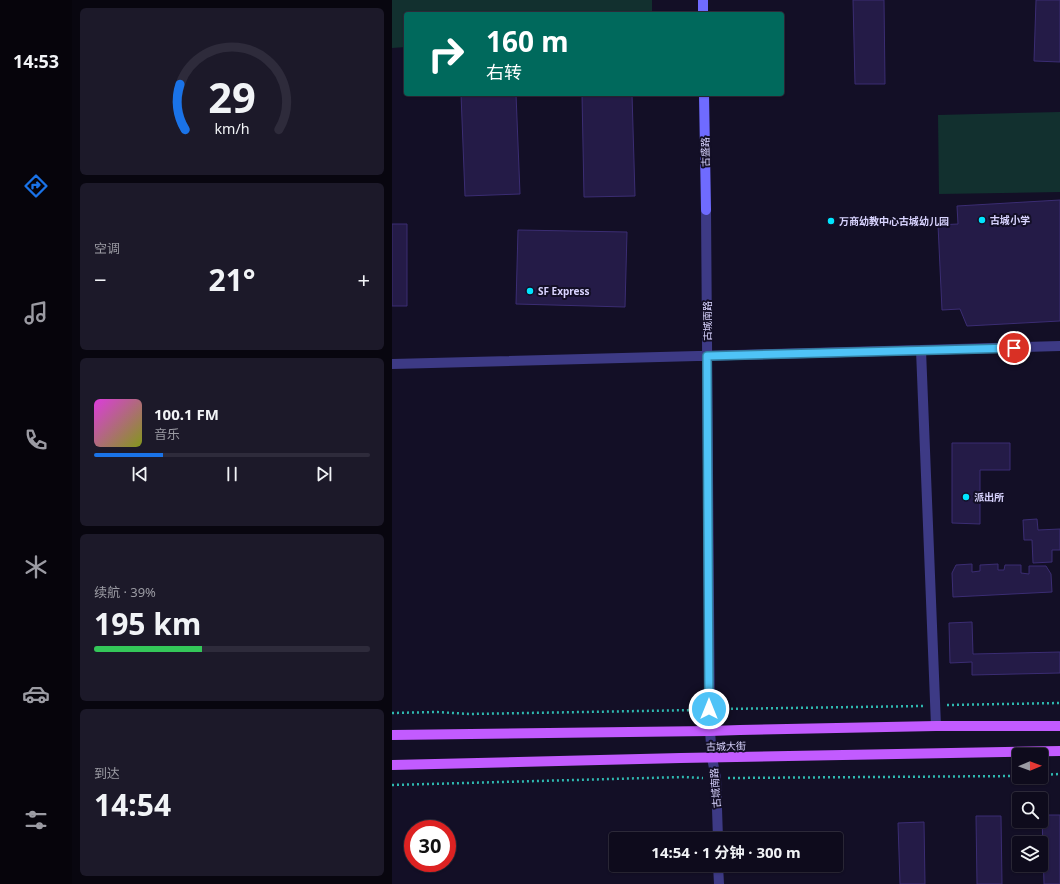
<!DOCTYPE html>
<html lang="zh">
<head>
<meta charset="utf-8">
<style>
  :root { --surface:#0e0b1c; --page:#1c1929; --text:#f1f3f6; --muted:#9b9ba3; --line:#2e2b3b; --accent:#1a73e8 }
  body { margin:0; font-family:"Noto Sans","Noto Sans SC",sans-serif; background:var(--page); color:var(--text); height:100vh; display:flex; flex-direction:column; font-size:15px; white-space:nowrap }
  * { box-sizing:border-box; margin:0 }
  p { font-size:13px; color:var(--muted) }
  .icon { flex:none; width:22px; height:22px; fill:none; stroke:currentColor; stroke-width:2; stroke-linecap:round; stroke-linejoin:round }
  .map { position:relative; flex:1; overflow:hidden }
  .sheet { display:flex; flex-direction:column; gap:8px; padding:8px; background:#08060f; width:320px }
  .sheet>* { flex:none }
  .top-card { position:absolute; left:12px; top:12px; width:380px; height:84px; border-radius:4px; box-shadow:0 1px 3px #0004,0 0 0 1px var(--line); background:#00695c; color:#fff; overflow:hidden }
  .needle { width:26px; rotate:89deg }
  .tools { position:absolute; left:620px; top:748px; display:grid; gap:8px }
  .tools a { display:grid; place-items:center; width:36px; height:36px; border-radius:4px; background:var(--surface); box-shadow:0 1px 3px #0004,0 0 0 1px var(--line); font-size:20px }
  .speed { position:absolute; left:12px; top:820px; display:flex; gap:8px; font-size:20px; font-weight:700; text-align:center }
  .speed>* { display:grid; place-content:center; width:52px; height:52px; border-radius:50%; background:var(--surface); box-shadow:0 1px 3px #0004,0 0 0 1px var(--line); line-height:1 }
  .speed .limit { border:6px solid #d22; background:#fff; color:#111 }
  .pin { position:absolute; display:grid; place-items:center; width:34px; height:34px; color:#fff; margin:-17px; border:2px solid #fff; border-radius:50%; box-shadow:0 1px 4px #0007 }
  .me { position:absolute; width:44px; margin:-22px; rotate:0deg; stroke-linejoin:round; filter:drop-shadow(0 0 3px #0008) }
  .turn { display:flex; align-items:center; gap:14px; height:84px; padding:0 16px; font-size:18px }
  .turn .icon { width:52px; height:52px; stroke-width:2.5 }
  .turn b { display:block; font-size:28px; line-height:34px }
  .big { font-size:30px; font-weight:700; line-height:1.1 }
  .sheet .card { flex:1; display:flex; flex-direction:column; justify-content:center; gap:6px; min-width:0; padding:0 14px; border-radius:6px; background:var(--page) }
  .sheet .dial { align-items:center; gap:0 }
  .dial svg { height:104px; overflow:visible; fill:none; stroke:var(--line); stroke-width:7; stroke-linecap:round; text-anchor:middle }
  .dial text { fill:var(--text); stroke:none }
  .song { display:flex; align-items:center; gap:12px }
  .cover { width:48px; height:48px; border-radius:6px; background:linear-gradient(135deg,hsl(300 70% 55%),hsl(70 70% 35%)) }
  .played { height:4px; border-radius:2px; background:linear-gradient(90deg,var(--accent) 25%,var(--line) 25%) }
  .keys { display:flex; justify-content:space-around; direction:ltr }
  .heat { display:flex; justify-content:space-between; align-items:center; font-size:22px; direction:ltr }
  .charge { height:6px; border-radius:3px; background:linear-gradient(90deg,#34c759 39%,var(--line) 0) }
  .trip { position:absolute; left:217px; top:832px; width:234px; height:40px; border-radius:4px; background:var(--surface); box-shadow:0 1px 3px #0004,0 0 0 1px var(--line); font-weight:700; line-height:40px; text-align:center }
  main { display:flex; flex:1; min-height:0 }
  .tab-bar { display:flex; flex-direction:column; width:72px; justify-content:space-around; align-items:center; background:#06040b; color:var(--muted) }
  .tab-bar .icon { width:28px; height:28px }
  .tab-bar .current { color:var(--accent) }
  .tab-bar b { font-size:18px; color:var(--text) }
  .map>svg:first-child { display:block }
  .green { fill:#12302f }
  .building { fill:#241b47; stroke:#3b2d73 }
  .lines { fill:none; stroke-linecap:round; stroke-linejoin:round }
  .path { stroke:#2fb8b0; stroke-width:2.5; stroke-dasharray:2 3; stroke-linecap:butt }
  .street { stroke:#3d3a85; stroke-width:10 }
  .secondary { stroke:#6f6bff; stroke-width:10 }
  .primary { stroke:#c25bff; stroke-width:10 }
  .route-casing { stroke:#337fa1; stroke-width:10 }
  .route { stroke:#4fc3f7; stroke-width:7 }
  .poi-dot { fill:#00e5ff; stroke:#130f26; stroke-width:1.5 }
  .labels { text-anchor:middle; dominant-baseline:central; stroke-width:4; stroke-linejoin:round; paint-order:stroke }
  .street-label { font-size:10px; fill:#d9d4ff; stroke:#130f26 }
  .poi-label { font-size:10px; font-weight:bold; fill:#d9d4ff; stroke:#130f26; text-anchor:start }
</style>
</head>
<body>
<main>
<nav class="tab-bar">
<b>14:53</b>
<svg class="icon current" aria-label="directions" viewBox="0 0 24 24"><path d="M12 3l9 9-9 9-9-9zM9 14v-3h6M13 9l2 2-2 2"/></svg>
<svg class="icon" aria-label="music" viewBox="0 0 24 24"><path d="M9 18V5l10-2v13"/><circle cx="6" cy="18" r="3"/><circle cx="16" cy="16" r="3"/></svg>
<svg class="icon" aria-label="phone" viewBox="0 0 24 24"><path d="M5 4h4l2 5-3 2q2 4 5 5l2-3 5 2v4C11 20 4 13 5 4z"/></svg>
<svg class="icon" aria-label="climate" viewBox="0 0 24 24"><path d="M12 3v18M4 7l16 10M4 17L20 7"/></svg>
<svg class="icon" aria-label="car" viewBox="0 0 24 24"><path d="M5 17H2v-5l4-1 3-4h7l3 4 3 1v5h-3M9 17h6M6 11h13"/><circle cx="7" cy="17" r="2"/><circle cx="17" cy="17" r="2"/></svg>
<svg class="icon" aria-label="filters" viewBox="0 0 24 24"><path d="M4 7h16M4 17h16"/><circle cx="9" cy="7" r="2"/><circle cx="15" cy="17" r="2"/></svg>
</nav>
<section class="sheet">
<div class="card dial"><svg viewBox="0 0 100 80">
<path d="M14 69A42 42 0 1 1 86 69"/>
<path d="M14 69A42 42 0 0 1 10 34" stroke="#1a73e8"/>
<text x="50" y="56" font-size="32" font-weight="700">29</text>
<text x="50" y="72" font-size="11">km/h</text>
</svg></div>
<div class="card"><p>空调</p>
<div class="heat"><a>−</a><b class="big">21°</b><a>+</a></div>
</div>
<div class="card">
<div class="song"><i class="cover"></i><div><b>100.1 FM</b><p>音乐</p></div></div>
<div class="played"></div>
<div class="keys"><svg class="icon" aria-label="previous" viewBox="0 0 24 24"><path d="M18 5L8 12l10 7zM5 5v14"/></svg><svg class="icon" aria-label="pause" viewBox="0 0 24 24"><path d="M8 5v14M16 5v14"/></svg><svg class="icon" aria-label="next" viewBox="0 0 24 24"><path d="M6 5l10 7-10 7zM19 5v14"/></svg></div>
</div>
<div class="card"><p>续航 · 39%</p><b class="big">195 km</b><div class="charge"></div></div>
<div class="card"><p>到达</p><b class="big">14:54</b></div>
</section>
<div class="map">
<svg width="668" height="884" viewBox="0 0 668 884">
  <rect width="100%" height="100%" fill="#130f26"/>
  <path class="green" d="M0,0H260V14H14V47L0,48Z
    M668,112V192L547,194L546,115Z"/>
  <path class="building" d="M461,0H492L493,84H463Z
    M644,0H668V62L642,61Z
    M69,94H124L128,194L73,196Z
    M190,94H240L243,196L192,197Z
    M668,200V321L575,326L568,309L550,310L546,225L566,224L565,206Z
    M0,224H15V306H0Z
    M126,230L235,232L233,307L124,304Z
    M560,443H618V470H588V524L560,523Z
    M645,519L646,530L668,529V550H660V562L641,563L640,540H632L631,520Z
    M580,564V572L588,571V565L606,564V570H612L613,565H629V573L637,574V566H654L659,574L660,592L561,597L560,573L564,565Z
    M580,622L581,654L668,652V673L580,675V662L558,663L557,623Z
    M650,815H668V884H652Z
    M584,816H609L610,884H585Z
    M532,822L533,884H508L506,823Z"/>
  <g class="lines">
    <path class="path" d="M555,705L668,703
      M329,709L532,706
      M0,713L45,712L77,714L306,710
      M649,775L668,774
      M336,778L627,776
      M0,785L292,777L311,778"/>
    <path class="street" d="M314,210L318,731L320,758L324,778L326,839
      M0,364L529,350
      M544,726L529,350L668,346
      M326,865L327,884"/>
    <path class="secondary" d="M311,0V14
      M312,94L314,210"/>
    <path class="primary" d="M0,735L318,731L348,730L544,726H668
      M0,765L289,758L668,751"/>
  </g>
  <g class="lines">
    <g class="route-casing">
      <path id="route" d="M317,709L315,356L622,348"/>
    </g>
    <use href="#route" class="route"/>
  </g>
  <g class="poi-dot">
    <circle cx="590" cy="220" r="4"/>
    <circle cx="439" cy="221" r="4"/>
    <circle cx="138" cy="291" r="4"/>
    <circle cx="574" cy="497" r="4"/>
  </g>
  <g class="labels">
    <g class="street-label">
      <text transform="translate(313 152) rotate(-91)">古盛路</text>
      <text transform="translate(315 321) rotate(-90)">古城南路</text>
      <text transform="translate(334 746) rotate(-1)">古城大街</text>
      <text transform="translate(323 788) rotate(-94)">古城南路</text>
    </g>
    <g class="poi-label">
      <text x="598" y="220">古城小学</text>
      <text x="447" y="221">万商幼教中心古城幼儿园</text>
      <text x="146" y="291">SF Express</text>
      <text x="582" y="497">派出所</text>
    </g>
  </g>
</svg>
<div class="tools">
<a><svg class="needle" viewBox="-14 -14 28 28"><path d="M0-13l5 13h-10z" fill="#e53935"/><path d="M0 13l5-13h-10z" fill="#9b9ba3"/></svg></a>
<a><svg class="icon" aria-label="search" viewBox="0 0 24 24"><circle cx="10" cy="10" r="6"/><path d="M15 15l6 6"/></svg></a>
<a><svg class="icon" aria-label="layers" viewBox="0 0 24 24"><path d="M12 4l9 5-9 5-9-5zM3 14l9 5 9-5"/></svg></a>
</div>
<div class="speed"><div class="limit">30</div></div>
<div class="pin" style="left:622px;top:348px;background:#d93025"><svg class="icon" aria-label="arrive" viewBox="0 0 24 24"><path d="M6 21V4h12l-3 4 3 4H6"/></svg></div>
<svg class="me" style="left:317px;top:709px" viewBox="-20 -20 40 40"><circle r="17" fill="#4fc3f7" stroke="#fff" stroke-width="3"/><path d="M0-11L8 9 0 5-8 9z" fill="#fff"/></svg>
<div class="trip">14:54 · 1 分钟 · 300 m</div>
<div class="top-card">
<div class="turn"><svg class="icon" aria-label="right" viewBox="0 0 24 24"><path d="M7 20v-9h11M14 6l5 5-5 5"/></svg><div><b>160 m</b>右转</div></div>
</div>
</div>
</main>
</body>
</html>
